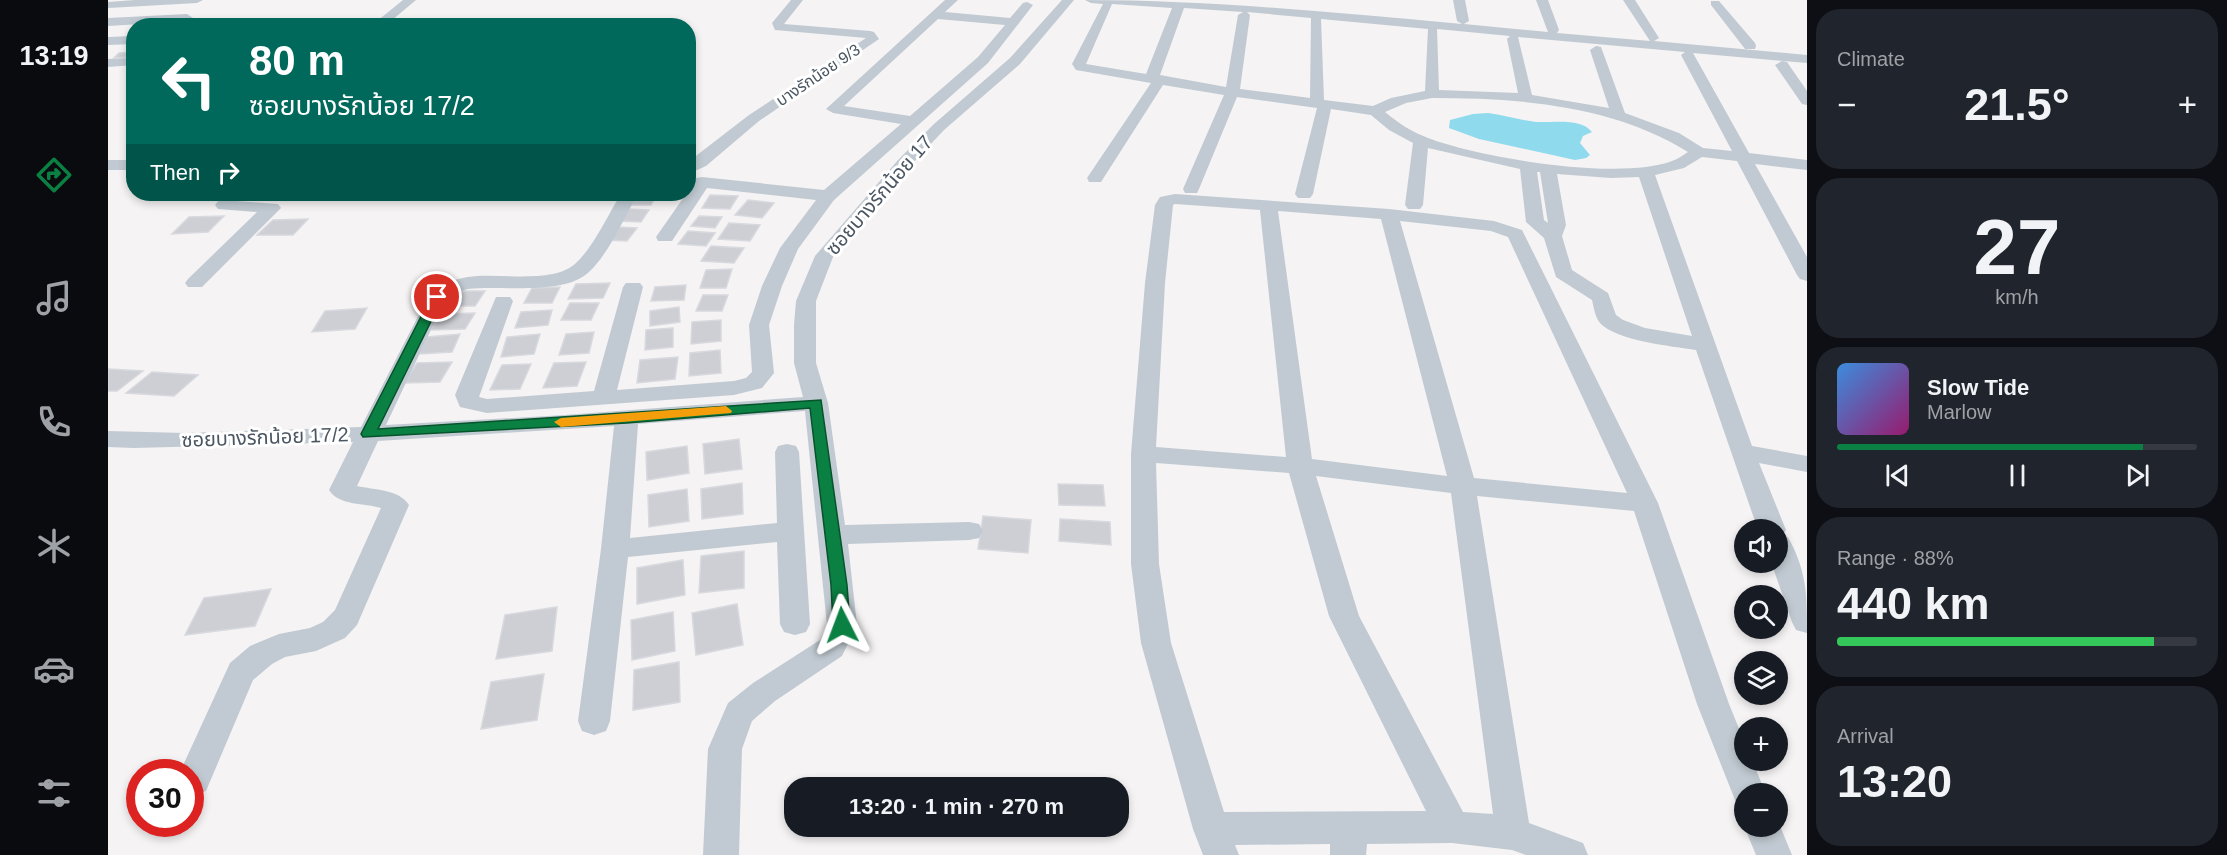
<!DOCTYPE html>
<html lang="en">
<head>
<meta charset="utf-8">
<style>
  :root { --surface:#171b24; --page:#20242c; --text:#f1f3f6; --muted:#9ea1a6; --line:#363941; --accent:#0b8043 }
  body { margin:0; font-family:Arial,"Noto Sans Thai",sans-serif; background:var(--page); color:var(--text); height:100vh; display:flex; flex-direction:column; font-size:22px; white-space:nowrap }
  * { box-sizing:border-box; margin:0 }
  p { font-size:20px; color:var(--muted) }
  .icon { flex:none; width:33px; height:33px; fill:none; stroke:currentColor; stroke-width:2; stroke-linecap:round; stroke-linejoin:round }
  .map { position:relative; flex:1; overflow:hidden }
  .sheet { display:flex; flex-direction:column; gap:9px; padding:9px; background:#0d0f14; width:420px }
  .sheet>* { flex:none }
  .guide { position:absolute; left:18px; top:18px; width:570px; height:183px; border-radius:24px; box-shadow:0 3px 9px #0003; background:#00695c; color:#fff; overflow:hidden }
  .buttons { position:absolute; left:1626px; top:519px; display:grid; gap:12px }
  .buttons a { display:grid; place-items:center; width:54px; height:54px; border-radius:50%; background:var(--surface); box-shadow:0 3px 9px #0003; font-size:30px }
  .speed { position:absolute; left:18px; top:759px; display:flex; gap:12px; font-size:30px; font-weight:700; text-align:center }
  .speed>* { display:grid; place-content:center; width:78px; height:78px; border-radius:50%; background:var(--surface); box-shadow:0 3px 9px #0003; line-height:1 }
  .speed .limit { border:9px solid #d22; background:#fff; color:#111 }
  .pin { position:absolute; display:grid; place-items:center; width:51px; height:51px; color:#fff; margin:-26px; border:3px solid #fff; border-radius:50%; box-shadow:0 2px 6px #0007 }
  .me { position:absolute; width:66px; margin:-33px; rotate:357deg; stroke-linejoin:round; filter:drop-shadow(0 0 4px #0008) }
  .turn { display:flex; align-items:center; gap:21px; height:126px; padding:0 24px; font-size:27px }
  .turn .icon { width:78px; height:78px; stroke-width:2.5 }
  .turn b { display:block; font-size:42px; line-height:51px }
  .then { display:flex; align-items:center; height:57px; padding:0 24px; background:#0003; gap:12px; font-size:22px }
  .big { font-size:45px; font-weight:600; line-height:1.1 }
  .sheet .tile { flex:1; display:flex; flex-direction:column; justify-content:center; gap:9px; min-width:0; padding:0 21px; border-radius:24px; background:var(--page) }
  .sheet .dial { align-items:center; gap:0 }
  .dial b { font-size:78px; line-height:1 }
  .song { display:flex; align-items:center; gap:18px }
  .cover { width:72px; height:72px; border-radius:9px; background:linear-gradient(135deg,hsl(210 70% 55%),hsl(320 70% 35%)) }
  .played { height:6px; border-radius:3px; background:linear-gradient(90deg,var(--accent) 85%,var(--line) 85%) }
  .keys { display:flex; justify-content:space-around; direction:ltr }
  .heat { display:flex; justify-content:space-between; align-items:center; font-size:33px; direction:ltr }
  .charge { height:9px; border-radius:4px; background:linear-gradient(90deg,#34c759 88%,var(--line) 0) }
  .trip { position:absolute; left:676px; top:777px; width:345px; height:60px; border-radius:24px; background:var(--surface); box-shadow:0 3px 9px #0003; font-weight:600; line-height:60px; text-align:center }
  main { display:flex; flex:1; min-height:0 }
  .dock { display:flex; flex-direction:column; width:108px; justify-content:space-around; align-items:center; background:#090b0e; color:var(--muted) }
  .dock .icon { width:42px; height:42px }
  .dock .selected { color:var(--accent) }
  .dock b { font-size:27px; color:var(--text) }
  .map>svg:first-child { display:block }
  .water { fill:#90daee }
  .building { fill:#cdcfd5; stroke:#d7d9de; stroke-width:1.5 }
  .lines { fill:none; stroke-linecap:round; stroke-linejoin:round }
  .minor { fill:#c1cad2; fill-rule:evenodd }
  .route { fill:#0b8043; stroke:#07532c; stroke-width:1.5 }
  .slow { fill:#f59e0b }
  .labels { text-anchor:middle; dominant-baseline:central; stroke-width:6; stroke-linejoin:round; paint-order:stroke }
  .far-street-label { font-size:16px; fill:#4a5661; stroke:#fff }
  .street-label { font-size:20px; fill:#4a5661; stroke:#fff }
</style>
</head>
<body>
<main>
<nav class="dock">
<b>13:19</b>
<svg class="icon selected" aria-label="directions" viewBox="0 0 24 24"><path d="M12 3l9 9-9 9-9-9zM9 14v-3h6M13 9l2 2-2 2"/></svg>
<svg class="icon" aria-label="music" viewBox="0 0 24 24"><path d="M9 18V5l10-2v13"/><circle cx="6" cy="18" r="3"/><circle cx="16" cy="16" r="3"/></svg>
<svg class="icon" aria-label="phone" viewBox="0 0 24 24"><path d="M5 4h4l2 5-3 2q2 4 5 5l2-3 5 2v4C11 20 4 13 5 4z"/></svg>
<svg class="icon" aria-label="climate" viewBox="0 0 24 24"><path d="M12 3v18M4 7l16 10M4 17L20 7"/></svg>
<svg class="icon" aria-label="car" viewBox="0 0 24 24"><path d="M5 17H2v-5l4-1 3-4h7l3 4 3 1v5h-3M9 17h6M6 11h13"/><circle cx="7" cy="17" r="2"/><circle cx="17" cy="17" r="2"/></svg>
<svg class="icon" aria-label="filters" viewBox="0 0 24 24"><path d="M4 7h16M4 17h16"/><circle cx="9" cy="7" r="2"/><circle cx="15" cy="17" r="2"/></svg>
</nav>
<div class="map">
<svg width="1699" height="855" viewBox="0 0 1699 855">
  <rect width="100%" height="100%" fill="#f5f3f3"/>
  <path class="water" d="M1380,113C1396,115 1412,120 1428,122C1444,123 1473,117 1484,132L1475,136L1472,143L1482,155L1478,158L1467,160L1371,139L1341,128L1342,120L1365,114Z"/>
  <path class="building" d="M26,52L25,57L6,58L11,53Z
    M525,194H549L543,205H519Z
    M602,195L630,196L622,209L594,208Z
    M640,200L666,203L654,218L627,215Z
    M518,209L541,210L533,222L509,221Z
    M116,216L100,232L64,234L81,217Z
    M591,216L614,217L607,228L583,226Z
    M200,219L185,235H149L165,220Z
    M621,223L652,225L642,241L610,239Z
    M508,227L529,228L519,241L497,240Z
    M580,231L607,233L598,246L570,244Z
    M603,246L636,248L626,263L593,261Z
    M624,269L618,288H592L598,270Z
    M502,283L495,298L460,299L468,284Z
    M578,285L576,300L543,301L547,287Z
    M452,287L444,303H416L424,288Z
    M347,291H377L367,306H336Z
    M595,295H620L614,311H588Z
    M462,303H491L483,320H453Z
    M571,307L572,322L542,326V311Z
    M259,308L247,329L204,332L217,311Z
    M444,310L440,325L407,328L413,312Z
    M367,313L357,329L322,330L333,314Z
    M613,320V341L583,344L584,322Z
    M565,328V347L537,350L538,330Z
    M486,332L481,353L451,355L458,334Z
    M352,334L344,352L311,354L319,337Z
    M432,334L426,354L393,357L399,337Z
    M612,350L613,373L581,376L582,353Z
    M570,357L567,379L529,383L532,360Z
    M344,362L332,382L296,383L309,363Z
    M478,362L469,386L435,388L446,363Z
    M423,364L412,389L382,390L394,365Z
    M0,369L35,371L9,391H0Z
    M44,372L90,375L66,396L18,393Z
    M631,439L634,469L597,474L595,444Z
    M579,446L581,473L539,480L538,452Z
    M634,483L635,514L594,519L593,489Z
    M950,484L995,485L997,506L951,505Z
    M579,489L581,521L541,527L540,495Z
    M875,516L923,520L920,553L870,549Z
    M952,519L1002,522L1003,545L951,541Z
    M636,551V588L591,593L593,556Z
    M575,560L577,595L529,604V568Z
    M163,589L147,626L77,635L96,598Z
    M629,604L635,645L588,655L584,613Z
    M449,607L444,651L388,659L397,615Z
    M565,612L567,651L524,660L523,620Z
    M571,662L572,702L525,710L526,670Z
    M436,674L429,720L373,729L383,682Z"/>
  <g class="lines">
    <path class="minor" d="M27,0H95L89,3L0,8V2Z
      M295,0H308L277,26H263Z
      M683,0H695L676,24L762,31L766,32L771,39L651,121L598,166L580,174V162L641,115L758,38L667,30L664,23Z
      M837,0H850L837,12L902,18L915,3L919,2L925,5L880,63L726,200L690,249L674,286L661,325L666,373L654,388L626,395L379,413L352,407L347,395L388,297H402L405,301L371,397L379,399L486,391L515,287L518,283H532L535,287L509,390L626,381L638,378L644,372L641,325L654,286L672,248L708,200L599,188L564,241H550L548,237L578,194H580V189L588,178L594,177L716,190L793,124L725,113L718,109ZM830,19L897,25L870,57L802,116L736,106Z
      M954,0H966L912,64L836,130L802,166L725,257L708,301V363L720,403L737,525L861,522L871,524L875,531L871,538L861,540L740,544L749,625L734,656L667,701L644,721L634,749L631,855H595L600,749L620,703L645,683L712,640L719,625L697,411L530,424L522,538L669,523L667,452L670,446L679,444L688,446L691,452L702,624L698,632L687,635L676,632L672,624L669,542L520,557L502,721L498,731L486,735L474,731L470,721L493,549L506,426L270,441L249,486C266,490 291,489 301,505L249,625L237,638L208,651L177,657L164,664L145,680L98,791L86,795L82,794V772H72L122,663L142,646L171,634L202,628L215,622L227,610L273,508C257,503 231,506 221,490L245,442L26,448L0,447V431L77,433L253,427L322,293C334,285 345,279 360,277C390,272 445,285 468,263C487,245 499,216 513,194H530C515,219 502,252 481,272C456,296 393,285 360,289L349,292L337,300L278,425L457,415L695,397L686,363V325L688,301L707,256L790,160L826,124L902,58Z
      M977,0C1103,0 1228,13 1354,24L1349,21L1345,0H1357L1361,21L1356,24L1440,32L1428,0H1440L1451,30L1449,33L1542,41L1515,0H1527L1551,38L1546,41L1699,55V63L1585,53L1641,153L1699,160V170L1647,164L1699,257V281L1692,279L1689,275L1629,161L1594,157L1576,168L1547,175L1644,446L1699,456V472L1651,463L1678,530L1674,536L1680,537C1699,572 1699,595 1699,633L1688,630L1684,622L1663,562H1670V530H1650L1588,350C1563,346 1509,341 1492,323C1487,317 1486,308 1484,300L1448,277L1436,238L1418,222L1412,169L1320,148L1315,205L1312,209H1300L1297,205L1305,143L1281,130L1263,115L1223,109L1205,194L1202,198H1190L1187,194L1209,108L1129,97L1091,189L1089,193H1077L1075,189L1116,95L1055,85L993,182H981L979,178L1043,83L968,70L964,64L995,4L983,3ZM1004,4L1064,8L1038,74L978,64ZM1076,8L1135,12L1130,15L1118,87L1052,75ZM1139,12L1203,18L1202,98L1132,89L1142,15ZM1213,19L1320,29L1317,91L1283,98L1265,106L1216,100ZM1329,29L1402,36L1399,39L1410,93L1331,90ZM1410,37L1577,52L1573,55L1624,151L1595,148L1571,133L1517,113L1493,47L1488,46L1482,50L1501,108L1424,95ZM1324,98C1411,98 1505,105 1580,152C1575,155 1570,159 1564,161C1511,181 1373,158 1320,138C1304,132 1290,123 1277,112L1298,103ZM1429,172H1432L1440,223L1436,220ZM1449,174L1503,178L1531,177L1584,336L1537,328L1515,320L1508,315L1500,293L1464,270L1454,236L1458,225Z
      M1603,1H1611L1647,43L1648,46L1647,49H1637L1603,5Z
      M79,14L85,18L83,21L0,26V18Z
      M26,36V44L0,45V37Z
      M22,58L26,59V65L0,67V59Z
      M1674,61L1679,62L1699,91V105L1694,104L1667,65Z
      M0,160H26V170H0Z
      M116,194H132L128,201L170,204L173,208L94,287H80L77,283L80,279L149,212L110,209L107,205Z
      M1067,194L1281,209L1386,221L1414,230L1550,503L1621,704L1636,741V760H1644L1658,794H1636V808L1629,805L1589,704L1526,511L1369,496L1421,823L1475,843L1480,855H1418L1404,850L1344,843L1259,844L1258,855H1222V844L1127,845L1131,855H1095L1085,829L1033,643L1023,564V454L1037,283L1047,205L1052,197ZM1067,204L1152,210L1178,457L1048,447L1057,283L1065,205ZM1170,211L1273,219L1339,476L1204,459ZM1292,221L1383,231L1400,237L1519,493L1366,478ZM1048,463L1181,473L1221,616L1318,811L1116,812L1063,643L1051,564ZM1208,476L1343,493L1385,814L1355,812L1251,616Z
      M1670,821L1684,855H1648L1636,826V825L1670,826Z"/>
  </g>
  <path class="route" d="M329,294L335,297L270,429L713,400L739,585L742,625L739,630L734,632L728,630L725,625L723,585L702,408L519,423L255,437L253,434L323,297Z"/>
  <path class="slow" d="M618,406L624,411L623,413L453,427L446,422L453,418Z"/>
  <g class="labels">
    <g class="far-street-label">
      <text transform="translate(710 75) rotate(-34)">บางรักน้อย 9/3</text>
    </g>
    <g class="street-label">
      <text transform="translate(771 195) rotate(-49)">ซอยบางรักน้อย 17</text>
      <text transform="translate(157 437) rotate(-2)">ซอยบางรักน้อย 17/2</text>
    </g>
  </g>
</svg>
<div class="buttons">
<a><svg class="icon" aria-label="sound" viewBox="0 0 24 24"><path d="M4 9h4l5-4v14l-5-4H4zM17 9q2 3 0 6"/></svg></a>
<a><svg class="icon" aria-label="search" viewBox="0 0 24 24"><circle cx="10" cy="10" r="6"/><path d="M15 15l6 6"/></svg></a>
<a><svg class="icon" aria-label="layers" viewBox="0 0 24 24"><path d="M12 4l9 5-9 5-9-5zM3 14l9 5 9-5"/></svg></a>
<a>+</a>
<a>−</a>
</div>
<div class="speed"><div class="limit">30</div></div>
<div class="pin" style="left:329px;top:297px;background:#d93025"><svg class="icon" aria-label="arrive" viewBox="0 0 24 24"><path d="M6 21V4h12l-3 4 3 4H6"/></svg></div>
<svg class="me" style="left:734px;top:625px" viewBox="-20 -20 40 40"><path d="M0-17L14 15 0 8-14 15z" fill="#0b8043" stroke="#fff" stroke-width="4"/></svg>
<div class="trip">13:20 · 1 min · 270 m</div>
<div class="guide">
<div class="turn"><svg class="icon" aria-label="left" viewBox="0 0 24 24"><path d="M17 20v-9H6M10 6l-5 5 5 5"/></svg><div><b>80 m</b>ซอยบางรักน้อย 17/2</div></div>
<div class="then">Then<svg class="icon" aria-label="right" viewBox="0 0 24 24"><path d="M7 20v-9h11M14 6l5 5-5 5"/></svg></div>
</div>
</div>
<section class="sheet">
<div class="tile"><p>Climate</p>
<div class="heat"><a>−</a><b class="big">21.5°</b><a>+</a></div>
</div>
<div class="tile dial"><b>27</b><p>km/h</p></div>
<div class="tile">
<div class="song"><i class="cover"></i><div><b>Slow Tide</b><p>Marlow</p></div></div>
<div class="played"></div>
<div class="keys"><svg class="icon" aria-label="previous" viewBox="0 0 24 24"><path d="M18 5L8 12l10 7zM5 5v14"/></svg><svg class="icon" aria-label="pause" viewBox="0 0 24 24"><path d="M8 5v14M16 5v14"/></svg><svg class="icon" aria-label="next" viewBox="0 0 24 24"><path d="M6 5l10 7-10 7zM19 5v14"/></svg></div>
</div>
<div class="tile"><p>Range · 88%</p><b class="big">440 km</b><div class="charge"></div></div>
<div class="tile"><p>Arrival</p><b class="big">13:20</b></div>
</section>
</main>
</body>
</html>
